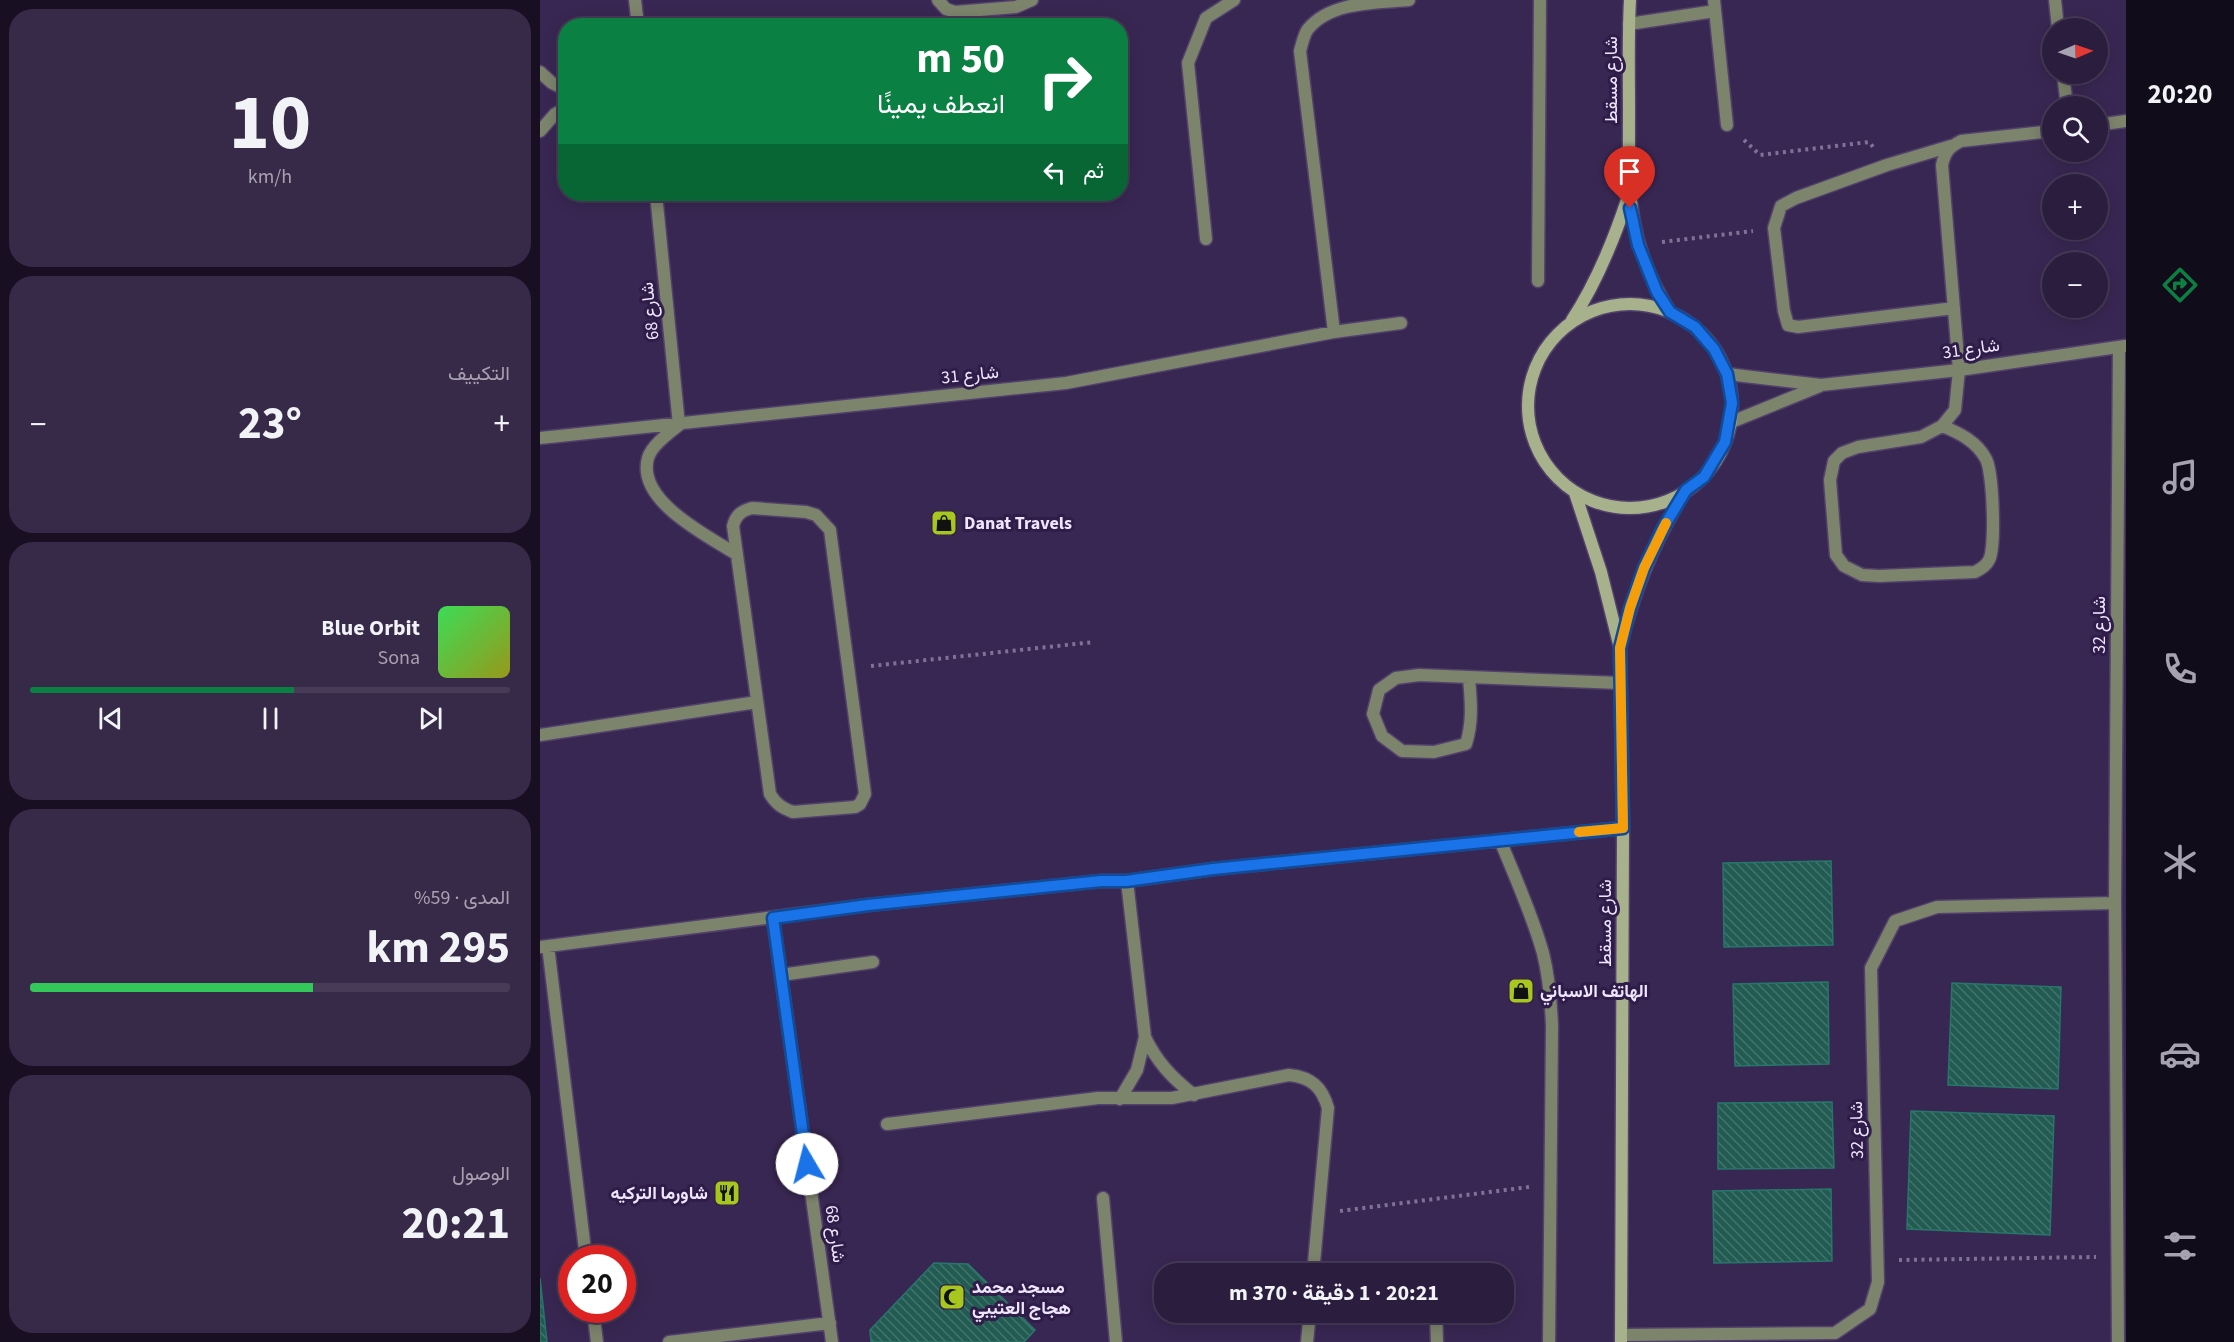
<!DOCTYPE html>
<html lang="ar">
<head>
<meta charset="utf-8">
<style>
  :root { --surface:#2b1d3e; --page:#372a49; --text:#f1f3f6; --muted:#a6a2b0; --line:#473b58; --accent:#0b8043 }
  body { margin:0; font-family:"Source Sans 3",Vazirmatn,sans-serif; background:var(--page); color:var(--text); direction:rtl; height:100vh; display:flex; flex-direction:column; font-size:22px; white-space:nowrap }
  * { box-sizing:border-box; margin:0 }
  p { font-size:20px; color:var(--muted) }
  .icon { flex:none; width:33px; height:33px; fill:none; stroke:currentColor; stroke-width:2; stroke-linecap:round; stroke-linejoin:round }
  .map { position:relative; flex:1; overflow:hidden; direction:ltr }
  .panel { display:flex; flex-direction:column; gap:9px; padding:9px; background:#181022; width:540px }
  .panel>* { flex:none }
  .banner { position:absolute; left:18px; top:18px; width:570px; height:183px; border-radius:24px; box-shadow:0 3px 15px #0003,0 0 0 2px var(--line); direction:rtl; background:#0b8043; color:#fff; overflow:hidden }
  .needle { width:39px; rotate:88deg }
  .controls { position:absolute; left:1502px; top:18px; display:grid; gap:12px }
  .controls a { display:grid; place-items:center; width:66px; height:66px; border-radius:50%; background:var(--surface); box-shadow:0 3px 15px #0003,0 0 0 2px var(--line); font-size:30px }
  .speed { position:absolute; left:18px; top:1245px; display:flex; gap:12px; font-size:30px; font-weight:700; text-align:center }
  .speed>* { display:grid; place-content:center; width:78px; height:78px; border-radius:50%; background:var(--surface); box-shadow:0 3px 15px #0003,0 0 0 2px var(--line); line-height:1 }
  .speed .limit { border:9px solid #d22; background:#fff; color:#111 }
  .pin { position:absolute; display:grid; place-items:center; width:51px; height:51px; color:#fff; margin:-62px -26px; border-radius:50% 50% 50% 0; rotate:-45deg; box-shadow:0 0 6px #0007 }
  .pin .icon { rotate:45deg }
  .me { position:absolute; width:66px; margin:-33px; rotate:352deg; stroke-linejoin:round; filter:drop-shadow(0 0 4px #0008) }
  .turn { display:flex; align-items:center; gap:21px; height:126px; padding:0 24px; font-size:27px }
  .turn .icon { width:78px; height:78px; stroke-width:2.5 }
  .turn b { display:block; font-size:42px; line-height:51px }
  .then { display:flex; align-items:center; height:57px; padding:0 24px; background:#0003; gap:12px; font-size:22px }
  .big { font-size:45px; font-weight:700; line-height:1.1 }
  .panel .tile { flex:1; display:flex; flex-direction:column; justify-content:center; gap:9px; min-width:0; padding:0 21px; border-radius:24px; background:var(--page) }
  .panel .dial { align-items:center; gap:0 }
  .dial b { font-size:78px; line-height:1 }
  .song { display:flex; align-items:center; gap:18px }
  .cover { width:72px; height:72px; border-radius:9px; background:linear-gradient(135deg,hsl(130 70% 55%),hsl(60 70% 35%)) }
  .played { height:6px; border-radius:3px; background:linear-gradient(90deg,var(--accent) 55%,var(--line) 55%) }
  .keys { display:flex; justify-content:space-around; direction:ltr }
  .heat { display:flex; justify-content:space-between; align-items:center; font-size:33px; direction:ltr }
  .charge { height:9px; border-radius:4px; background:linear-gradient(90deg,#34c759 59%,var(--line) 0) }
  .trip { position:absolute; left:614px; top:1263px; width:360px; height:60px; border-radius:24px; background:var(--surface); box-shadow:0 3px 15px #0003,0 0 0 2px var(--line); font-weight:700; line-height:60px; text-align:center; direction:rtl }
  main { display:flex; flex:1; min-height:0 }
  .tab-bar { display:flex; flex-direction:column; width:108px; justify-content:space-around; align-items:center; background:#110c19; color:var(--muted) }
  .tab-bar .icon { width:42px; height:42px }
  .tab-bar .active { color:var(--accent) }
  .tab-bar b { font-size:27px; color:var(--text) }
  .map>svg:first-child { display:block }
  .building { fill:url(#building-back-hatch); stroke:#27766a; stroke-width:1.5 }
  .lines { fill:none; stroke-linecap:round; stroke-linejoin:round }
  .lane-casing { stroke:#52426b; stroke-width:15 }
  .street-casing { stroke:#52426b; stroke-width:15 }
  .secondary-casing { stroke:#52426b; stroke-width:15 }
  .path { stroke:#807296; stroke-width:4; stroke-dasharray:3 4.5; stroke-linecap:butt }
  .lane { stroke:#7d846c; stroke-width:12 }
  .street { stroke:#7d846c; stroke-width:12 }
  .secondary { stroke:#a7b28d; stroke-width:12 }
  .route-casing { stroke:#114b97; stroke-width:15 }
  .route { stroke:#1a73e8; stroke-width:10 }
  .slow { stroke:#f59e0b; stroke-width:10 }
  .labels { text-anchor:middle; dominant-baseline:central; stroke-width:6; stroke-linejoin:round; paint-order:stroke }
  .street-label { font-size:18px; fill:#ede6fd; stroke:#2f1c48 }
  .poi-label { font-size:18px; font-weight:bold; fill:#ede6fd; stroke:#2f1c48; text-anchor:start }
</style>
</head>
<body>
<main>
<nav class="tab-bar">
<b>20:20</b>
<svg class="icon active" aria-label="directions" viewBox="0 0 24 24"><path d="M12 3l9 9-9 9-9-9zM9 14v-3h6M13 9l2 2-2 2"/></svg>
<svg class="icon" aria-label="music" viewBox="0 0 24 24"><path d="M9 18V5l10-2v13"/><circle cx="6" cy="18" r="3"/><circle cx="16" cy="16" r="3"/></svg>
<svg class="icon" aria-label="phone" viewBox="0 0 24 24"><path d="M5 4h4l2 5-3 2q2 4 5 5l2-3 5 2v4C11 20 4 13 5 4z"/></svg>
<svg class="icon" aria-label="climate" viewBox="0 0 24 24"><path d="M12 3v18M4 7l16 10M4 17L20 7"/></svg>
<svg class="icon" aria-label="car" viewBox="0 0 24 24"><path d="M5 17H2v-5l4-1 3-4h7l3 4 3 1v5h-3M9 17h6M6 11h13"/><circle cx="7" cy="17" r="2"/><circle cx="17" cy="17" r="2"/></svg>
<svg class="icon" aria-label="filters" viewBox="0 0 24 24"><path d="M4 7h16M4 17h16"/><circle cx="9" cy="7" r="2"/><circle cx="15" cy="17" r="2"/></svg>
</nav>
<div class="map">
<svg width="1586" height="1342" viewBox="0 0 1586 1342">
  <defs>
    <pattern id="building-back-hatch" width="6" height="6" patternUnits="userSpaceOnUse" patternTransform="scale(1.5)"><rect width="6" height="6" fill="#215b52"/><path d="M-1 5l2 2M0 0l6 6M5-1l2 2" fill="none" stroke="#42736c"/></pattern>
  </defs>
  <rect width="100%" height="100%" fill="#392753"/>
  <path class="building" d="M1291,861L1293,945L1184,947L1183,863Z
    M1288,982L1289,1064L1195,1066L1193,984Z
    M1412,983L1521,987L1518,1089L1408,1085Z
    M1292,1102L1294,1168L1178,1169V1103Z
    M1371,1111L1514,1116L1510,1235L1367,1229Z
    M1291,1189L1292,1261L1174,1263L1173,1191Z
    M394,1263L428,1264L495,1330L484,1342H331L330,1330Z
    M0,1278L7,1342H0Z"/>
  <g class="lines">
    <g class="lane-casing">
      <path id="lane" d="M95,0L98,26
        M398,0L406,9L415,12L476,7L492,0
        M1174,0L1187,125
        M1515,0L1518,28
        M1089,24L1175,11
        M0,72L12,83L26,90
        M1523,74L1527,106
        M1557,125L1586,121
        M0,131L15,114L26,108
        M1411,146L1347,165L1256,198L1241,206L1234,228L1244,311L1248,325L1258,327L1414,308
        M116,194L139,425C129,433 112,445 108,458C96,501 168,536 196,554
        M666,239L648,63L666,18L694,0
        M998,281L1000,0
        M794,332L760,51C762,44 764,34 768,29C791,1 837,3 869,0
        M1402,426C1420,433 1437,442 1446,459C1453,472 1456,548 1449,560C1446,566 1441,569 1435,572L1339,576L1322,575L1304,566L1296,555L1290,480L1294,461L1302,453L1318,447L1381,437L1402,426L1415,410L1419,370L1402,165C1405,152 1409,147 1421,141L1512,131
        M0,438L526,383L794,332L861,323
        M212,508L266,512L276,515L290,530L325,794L320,804L315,807L253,812C242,808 236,804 230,794L193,526C196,515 201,511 212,508Z
        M929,678C931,701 933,722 926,744L894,752L862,751L842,736L833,714L839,690L856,678L879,675L1080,683
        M0,735L217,702
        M960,840C975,877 992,914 1003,953C1009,977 1011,1001 1012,1026L1009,1342
        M233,918L292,1342
        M8,946L46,1258
        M0,947L328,905L561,881H587L673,869L1083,828
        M241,975L333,962
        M605,1037C617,1062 632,1078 654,1095
        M580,1099L597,1070L605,1037L587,881
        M347,1124L558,1098H632L749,1075C771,1077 782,1087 788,1108L773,1274
        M563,1198L576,1342
        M53,1310L57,1342
        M896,1312L897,1342
        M129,1342L290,1323
        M767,1342L770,1312"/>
    </g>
    <g class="street-casing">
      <path id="street" d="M1187,374L1281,385L1419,370L1585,346
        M1189,423L1280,386
        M1081,1335L1295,1333L1330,1309L1338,1282L1331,968L1355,921L1397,907L1575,903
        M1578,1342L1575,903L1579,347"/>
    </g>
    <g class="secondary-casing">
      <path id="secondary" d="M1090,0C1088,37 1089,73 1089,110C1089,191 1085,240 1130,312
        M988 406a102 102 0 1 1 204 0a102 102 0 1 1-204 0Z
        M1032,320C1057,282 1073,242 1087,200
        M1035,493L1061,572L1080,648L1083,828L1081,1342
        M1081,644C1094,590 1114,542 1143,495"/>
    </g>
    <path class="path" d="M1204,140L1220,155L1329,142L1334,148
      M1122,242L1213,231
      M331,666L554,642
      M800,1211L989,1187
      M1359,1260L1556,1257"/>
    <use href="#lane" class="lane"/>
    <use href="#street" class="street"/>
    <use href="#secondary" class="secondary"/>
  </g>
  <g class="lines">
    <g class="route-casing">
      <path id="route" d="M267,1164L233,918L328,905L561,881H586L673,869L1083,828L1080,648L1090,608L1104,568L1123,528L1146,490L1164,477L1185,442L1192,403L1187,374L1174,349L1155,327L1130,312L1117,292L1098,245L1090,208"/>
    </g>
    <use href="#route" class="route"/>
    <path class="slow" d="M1039,832L1083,828L1080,648L1090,608L1104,568L1126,523"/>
  </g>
  <defs>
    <g id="shop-square" transform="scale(1.35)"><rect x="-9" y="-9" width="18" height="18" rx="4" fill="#a7c71e" stroke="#2f1c48"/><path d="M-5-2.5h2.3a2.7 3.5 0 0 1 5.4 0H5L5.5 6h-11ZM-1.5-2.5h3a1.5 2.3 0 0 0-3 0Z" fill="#111"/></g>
    <g id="restaurant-square" transform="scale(1.35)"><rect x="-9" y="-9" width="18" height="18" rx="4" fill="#a7c71e" stroke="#2f1c48"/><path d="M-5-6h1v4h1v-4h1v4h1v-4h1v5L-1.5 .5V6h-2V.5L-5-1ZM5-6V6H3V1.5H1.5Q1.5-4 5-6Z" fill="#111"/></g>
    <g id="mosque-square" transform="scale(1.35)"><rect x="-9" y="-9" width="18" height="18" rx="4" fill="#a7c71e" stroke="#2f1c48"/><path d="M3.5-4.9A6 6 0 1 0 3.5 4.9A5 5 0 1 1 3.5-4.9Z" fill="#111"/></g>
  </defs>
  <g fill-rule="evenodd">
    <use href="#shop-square" x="404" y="523"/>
    <use href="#shop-square" x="981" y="991"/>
    <use href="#restaurant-square" x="187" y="1193"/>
    <use href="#mosque-square" x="412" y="1297"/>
  </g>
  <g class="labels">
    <g class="street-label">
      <text transform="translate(1071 80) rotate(-90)">شارع مسقط</text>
      <text transform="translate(110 311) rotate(-96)">شارع 68</text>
      <text transform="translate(1431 349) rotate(-8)">شارع 31</text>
      <text transform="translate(430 375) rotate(-6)">شارع 31</text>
      <text transform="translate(1559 625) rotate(-90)">شارع 32</text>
      <text transform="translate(1065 923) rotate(-90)">شارع مسقط</text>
      <text transform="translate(1317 1130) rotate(-91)">شارع 32</text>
      <text transform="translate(295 1234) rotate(82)">شارع 68</text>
    </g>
    <g class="poi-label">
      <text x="424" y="523">Danat Travels</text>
      <text x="1000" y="991">الهاتف الاسباني</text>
      <text x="168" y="1193" text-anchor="end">شاورما التركيه</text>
      <text x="432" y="1287">مسجد محمد<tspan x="432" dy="21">هجاج العتيبي</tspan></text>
    </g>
  </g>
</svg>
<div class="controls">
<a><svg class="needle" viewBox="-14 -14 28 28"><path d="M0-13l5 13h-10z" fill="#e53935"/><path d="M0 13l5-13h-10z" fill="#a6a2b0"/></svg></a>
<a><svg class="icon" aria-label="search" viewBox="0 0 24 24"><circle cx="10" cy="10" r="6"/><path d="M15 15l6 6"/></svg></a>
<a>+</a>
<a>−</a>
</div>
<div class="speed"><div class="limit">20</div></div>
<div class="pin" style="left:1090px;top:208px;background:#d93025"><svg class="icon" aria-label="arrive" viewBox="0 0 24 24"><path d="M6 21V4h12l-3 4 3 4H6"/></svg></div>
<svg class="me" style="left:267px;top:1164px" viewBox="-20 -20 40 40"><circle r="19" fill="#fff"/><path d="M0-13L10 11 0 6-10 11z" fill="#1a73e8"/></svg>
<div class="trip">20:21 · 1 دقيقة · 370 m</div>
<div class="banner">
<div class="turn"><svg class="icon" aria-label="right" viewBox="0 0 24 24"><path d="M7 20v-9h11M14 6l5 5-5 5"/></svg><div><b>50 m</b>انعطف يمينًا</div></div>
<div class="then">ثم<svg class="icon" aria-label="left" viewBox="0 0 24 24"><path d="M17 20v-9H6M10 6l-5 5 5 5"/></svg></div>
</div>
</div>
<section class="panel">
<div class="tile dial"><b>10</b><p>km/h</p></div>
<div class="tile"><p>التكييف</p>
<div class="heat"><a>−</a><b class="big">23°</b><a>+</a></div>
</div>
<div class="tile">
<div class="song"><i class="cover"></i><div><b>Blue Orbit</b><p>Sona</p></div></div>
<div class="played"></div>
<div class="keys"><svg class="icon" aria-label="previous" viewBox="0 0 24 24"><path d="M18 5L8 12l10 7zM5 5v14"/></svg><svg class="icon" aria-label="pause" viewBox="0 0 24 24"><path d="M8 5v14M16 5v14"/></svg><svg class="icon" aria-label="next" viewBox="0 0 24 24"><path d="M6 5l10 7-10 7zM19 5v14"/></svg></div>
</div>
<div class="tile"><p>المدى · 59%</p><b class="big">295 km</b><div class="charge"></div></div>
<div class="tile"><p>الوصول</p><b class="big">20:21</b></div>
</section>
</main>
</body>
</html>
